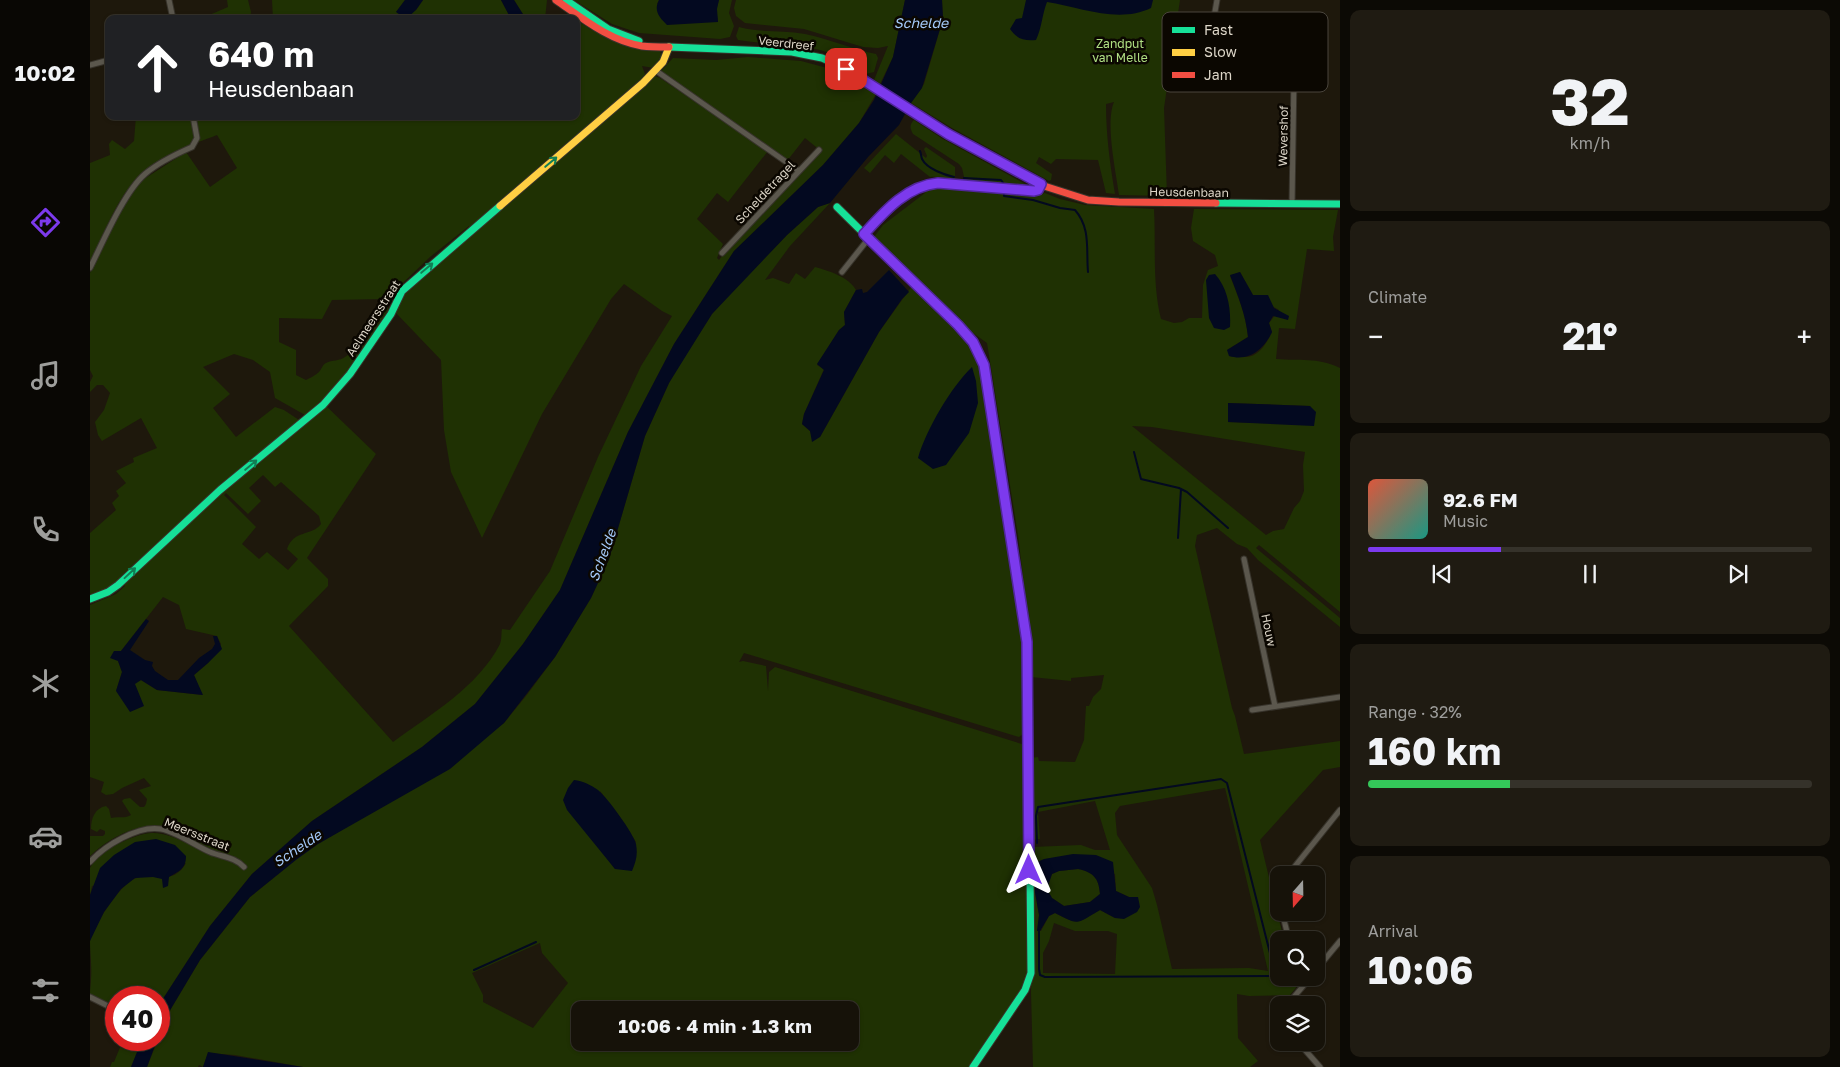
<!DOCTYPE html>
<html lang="en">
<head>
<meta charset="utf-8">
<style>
  :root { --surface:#161209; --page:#1f1b12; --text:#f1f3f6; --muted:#9e9e9c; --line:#35322a; --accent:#7c3aed }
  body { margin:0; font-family:"Golos Text",sans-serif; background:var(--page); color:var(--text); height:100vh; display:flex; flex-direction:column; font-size:19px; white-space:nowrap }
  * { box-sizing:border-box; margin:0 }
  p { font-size:16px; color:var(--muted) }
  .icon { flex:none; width:28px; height:28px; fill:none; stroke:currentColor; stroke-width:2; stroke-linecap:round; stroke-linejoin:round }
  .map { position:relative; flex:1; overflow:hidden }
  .details { display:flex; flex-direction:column; gap:10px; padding:10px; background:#0c0a05; width:500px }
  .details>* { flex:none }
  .banner { position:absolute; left:15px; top:15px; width:475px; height:105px; border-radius:10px; box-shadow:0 1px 4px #0004,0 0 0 1px var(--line); background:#202124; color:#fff; overflow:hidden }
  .needle { width:32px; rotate:200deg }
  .fabs { position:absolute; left:1180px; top:866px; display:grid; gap:10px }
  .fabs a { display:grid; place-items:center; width:55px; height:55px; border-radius:10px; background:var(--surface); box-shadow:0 1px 4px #0004,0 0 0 1px var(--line); font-size:25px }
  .speed { position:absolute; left:15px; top:986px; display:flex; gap:10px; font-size:25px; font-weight:700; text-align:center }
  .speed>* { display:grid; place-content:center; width:65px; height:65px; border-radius:50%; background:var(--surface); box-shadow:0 1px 4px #0004,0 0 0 1px var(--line); line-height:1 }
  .speed .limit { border:8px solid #d22; background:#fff; color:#111 }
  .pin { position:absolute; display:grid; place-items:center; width:42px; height:42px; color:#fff; margin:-21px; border-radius:10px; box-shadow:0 2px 8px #0006 }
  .me { position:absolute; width:55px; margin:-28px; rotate:0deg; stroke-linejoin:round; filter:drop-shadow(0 0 4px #0008) }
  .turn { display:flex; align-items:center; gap:18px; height:105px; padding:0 20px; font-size:22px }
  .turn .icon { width:65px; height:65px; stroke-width:2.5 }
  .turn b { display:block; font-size:35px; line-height:42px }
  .big { font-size:38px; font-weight:700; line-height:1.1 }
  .details .card { flex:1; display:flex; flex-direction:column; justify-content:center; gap:8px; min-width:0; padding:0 18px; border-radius:10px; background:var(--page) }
  .details .dial { align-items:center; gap:0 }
  .dial b { font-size:65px; line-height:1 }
  .song { display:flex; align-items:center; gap:15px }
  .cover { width:60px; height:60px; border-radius:8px; background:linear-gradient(135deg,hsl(10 70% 55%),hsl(170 70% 35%)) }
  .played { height:5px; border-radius:2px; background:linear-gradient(90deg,var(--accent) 30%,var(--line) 30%) }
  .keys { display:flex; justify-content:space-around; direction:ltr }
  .heat { display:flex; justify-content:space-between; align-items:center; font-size:28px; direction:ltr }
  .charge { height:8px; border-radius:4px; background:linear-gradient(90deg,#34c759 32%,var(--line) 0) }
  .trip { position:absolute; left:481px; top:1001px; width:288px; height:50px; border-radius:10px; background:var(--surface); box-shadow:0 1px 4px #0004,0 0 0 1px var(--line); font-weight:700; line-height:50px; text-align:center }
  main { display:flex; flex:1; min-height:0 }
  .dock { display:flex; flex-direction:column; width:90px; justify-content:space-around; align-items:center; background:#090704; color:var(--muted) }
  .dock .icon { width:35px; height:35px }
  .dock .selected { color:var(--accent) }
  .dock b { font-size:22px; color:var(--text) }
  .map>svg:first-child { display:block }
  .green { fill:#1f3103; fill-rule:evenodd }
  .water { fill:#030920; fill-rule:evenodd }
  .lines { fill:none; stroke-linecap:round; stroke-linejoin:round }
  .stream { stroke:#030920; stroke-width:2 }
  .street-casing { stroke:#37332b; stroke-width:7 }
  .fast-casing { stroke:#37332b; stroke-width:9 }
  .slow-casing { stroke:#37332b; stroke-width:9 }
  .jam-casing { stroke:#37332b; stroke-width:9 }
  .street { stroke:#5b574d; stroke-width:5 }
  .fast { stroke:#16e098; stroke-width:7 }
  .slow { stroke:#ffcf43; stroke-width:7 }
  .jam { stroke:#f24e42; stroke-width:7 }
  .oneway { stroke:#117e54 }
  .route-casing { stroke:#51269a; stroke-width:12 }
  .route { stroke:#7c3aed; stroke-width:9 }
  .labels { text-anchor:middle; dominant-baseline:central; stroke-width:5; stroke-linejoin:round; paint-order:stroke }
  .street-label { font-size:12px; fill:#ddd6c8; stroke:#0b0701 }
  .park-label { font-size:12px; fill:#b0e083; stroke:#0b0701 }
  .water-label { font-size:14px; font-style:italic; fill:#a4c9f9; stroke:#0b0701 }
  .key { fill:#0b0701; stroke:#4a453d; stroke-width:1 }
  .key-label { font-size:14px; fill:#ddd6c8 }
</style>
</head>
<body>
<main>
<nav class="dock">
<b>10:02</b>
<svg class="icon selected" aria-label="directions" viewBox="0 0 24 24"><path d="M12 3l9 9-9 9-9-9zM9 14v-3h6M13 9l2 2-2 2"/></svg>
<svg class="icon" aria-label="music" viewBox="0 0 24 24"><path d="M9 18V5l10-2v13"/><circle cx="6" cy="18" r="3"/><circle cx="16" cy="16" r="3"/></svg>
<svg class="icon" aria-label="phone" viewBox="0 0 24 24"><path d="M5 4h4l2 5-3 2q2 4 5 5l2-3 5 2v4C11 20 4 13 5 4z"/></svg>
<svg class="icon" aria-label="climate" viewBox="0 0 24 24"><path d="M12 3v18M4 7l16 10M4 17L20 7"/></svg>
<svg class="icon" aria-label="car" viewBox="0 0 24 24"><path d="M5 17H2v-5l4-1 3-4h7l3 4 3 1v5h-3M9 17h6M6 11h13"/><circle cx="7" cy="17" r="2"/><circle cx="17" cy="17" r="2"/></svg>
<svg class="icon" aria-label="filters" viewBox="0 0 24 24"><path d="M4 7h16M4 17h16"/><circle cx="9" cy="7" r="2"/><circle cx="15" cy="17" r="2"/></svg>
</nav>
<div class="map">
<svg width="1250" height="1067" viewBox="0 0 1250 1067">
  <rect width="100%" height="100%" fill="#1e180c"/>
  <path class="green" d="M137,0H158L161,12L160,19H110L138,7Z
    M182,0H315L306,12L326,10L333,0H411L421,19H183Z
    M424,0H457L455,19H436Z
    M484,0H569L567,4L628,22L626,9L629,0H642L639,13L644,26L640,37L630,39L549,33L522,24Z
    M646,0H815L803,57L790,84L784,80L798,46L788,48L773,47L714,29L655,23L646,16L644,8Z
    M852,0H1090L1074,108L1077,196L1029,195C1026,172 1015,123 1024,102L1016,104C1016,135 1020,164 1025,194L1016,193L1008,160L966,159L961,164L949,157L946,163L962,174L961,180L959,181L862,128L821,103L834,84L853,19Z
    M486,20C517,39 533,48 570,51L572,58L564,68L552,66L555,74L553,79L565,76L570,78L678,151L638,202L627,193L607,219L633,244L627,258L629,260L638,248L731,151L715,138L697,161L570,72L583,58L626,60L658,57L711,61L741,69L786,94L769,123L733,165L644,251L584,344L538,432L470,590L433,644L385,704L332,747L222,821L162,874L120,926L69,1005V998H26V1011L24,1005L0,994C0,989 1,983 1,979C2,968 0,951 0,941C5,924 28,887 44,879C62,870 82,888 96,863L2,886L0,895V868C6,856 19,847 32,842C41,838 50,834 61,833C82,831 116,855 139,861L141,856L125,851L98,839L107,836L96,824L84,831C58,816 19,837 0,856V836H13L15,834V831L10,829L7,832L1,829C1,818 5,808 16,806L19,809L21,818C28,816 34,819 41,815L32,801L34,799L40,798L50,807H54L56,804L57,799L49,790L61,786L54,778L32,788L23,794L16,795L11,792L14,782L0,777V605L26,594L35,586L29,580L8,594L0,597V533L26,510L22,503L29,496L26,491L36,483L26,471L44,462L43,458L67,448L51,418L12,441L8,435L5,422L14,410L20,393L13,385H7L0,392V382L3,376L0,370V273L35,203L44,190L51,181L96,152L120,187L147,168L127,135C101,145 69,156 49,176C26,199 14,234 0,263V163L20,155L19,144L22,140L35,149L44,141L46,116H313C318,121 325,121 330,116H486ZM379,226L384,231L318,290L313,296L306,313L351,360L354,430L361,472L392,538L452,414L521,299L534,284L572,311L582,316L551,366L508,457L460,571L420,630L412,629C411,633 412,639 410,644C388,687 341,714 303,742L199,626L238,586V579L217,558L286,454L232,402L254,377L298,310L297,298L340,257ZM293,299C290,314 269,350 255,357C250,361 242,360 236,363C232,365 232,369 229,372C226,375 220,378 216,380L206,375V350L189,342V318L232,319L242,300ZM144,354L163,360L180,372L185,398L215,415L209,420L194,410L185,407L146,437L123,408L140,394L113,367ZM173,475L185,487L191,482L229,516L231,524C221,537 204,529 197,549L208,559L198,570L177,552L169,559L152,544L166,527L134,495L136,493L158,514L171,501L159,488ZM73,597L89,605L96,629L127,636L131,644L118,663L104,675L112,695L67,690L51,680L26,691L32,672L28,661L31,651Z
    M649,27C670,33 693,30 715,34C739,39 762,49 786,54L788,58L784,72L776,74C764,67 753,58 740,53C711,43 679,45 648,40L646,36Z
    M824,120L853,139L937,185L931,187L875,181L872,168L869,164L823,134C820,128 819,125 824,120Z
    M806,134L836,158L837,156L834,149L836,147L865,167V181C857,180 848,176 840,177L811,154L804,163L795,155L780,173L774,168Z
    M840,186L910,191L914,194L916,192L942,195L955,193L970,199L995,205L1064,209C1066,245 1062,283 1071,319L1084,323L1092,322L1099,318H1112L1113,285L1118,270L1128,266L1125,255L1103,241L1101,228L1104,209L1248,210L1243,237L1244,251L1217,249L1205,329L1189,328L1186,359C1210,361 1227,357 1250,368V612L1169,545L1166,548L1250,618V627L1168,560L1157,548L1147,544L1127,528L1107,535L1105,546L1142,708L1145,716L1154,754L1250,741V767L1233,770L1170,840L1194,940H1189V978H1214L1200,995L1159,996L1147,994L1148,1038L1168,1061L1160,1067H943L941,992L942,847L991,845L1005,850H1020L1005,801L948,812L950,839L942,840L941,758L948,757L949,761L985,762L994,740L996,706H999L1003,697L1011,689L1014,675L981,678V681L941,677L942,653L928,535L897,343L883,333L784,237L793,225L835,193L833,189ZM1150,272L1163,295L1189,310L1179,323L1182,332C1178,341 1169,357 1156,357C1150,356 1143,352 1137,350L1158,337C1156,315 1148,296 1140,276ZM1138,403L1220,406L1224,425L1138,422ZM1042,426L1062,427L1215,452L1213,465L1214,491L1210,501L1204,508L1194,529L1183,531L1176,535ZM1135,788L1178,971L1159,968L1082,969L1067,905L1062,888L1027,835L1025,813L1030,806ZM954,859L1025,874L1026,891L1039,897H1048L1025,918L1010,910C986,923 990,926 965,913L959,916L951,931L948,930L949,915L945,892ZM964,923L985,931H1018L1027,934L1025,974L953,973V953L959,941Z
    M740,203L700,246L675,280L683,278L699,284L706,273L715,279L725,267C739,271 759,277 766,290L754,312L755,325L749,330L727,365L734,369L714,414L712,424L720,431L722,436L730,437L789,332L822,286L877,341L888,363L892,375L931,631L934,692L933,734L929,737L654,653L649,662L653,661L676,666L678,691L679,672L685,667L935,745L938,978L935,986L881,1065L879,1067H213L145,1055L118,1053L113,1067L109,1065L108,1067H57L79,1012L110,960L160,897L207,859L228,844L263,823L414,723L436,696L465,657L501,598L519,559L555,436L579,383L594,357L622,314L639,294L697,235L728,207ZM510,791L527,813L546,842L525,869L513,853ZM450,943L452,953L478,983L443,1028L393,1002V995L382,973ZM490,1010H760V1042H490Z
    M988,869C1003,872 1009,878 1010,894L1000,902L974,906L962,898L956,889L962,874L969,871Z
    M33,1040H52L41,1067H20L22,1062H24Z"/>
  <path class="water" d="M315,0H333L326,10L316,19L306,12Z
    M411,0H424L436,19H421Z
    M569,0H629L627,9L628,22L577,25C570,18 563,11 569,0Z
    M815,0H852L853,19L832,88L821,103L809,125L778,157L740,203L728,207L697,235L622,314L579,383L555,436L519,559L501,598L465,657L414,723L360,769L228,844L207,859L160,897L110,960L79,1012L69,1036V1005L120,926L162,874L222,821L332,747L385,704L433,644L470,590L538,432L584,344L644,251L733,165L769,123L784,100L803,57Z
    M936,0H1063L1061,8C1028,24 990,7 957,2C952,15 952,27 946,40C934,41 927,39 920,29L926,19L932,18Z
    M799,270L819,292L812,299L789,332L730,437L722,442L720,431L712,424L714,414L734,370L727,364L749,330L755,325L754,312L766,290L772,289L773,293L777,292Z
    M1150,272L1163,295H1178L1184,308L1199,316L1198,320L1183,316L1179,323L1182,332C1174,349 1159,362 1139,356L1137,350L1158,337C1156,315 1148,296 1140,275Z
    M1125,274C1138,289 1141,308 1140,327L1134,330L1124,328L1119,318L1116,280L1119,275Z
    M882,367L886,381L888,403L879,433L856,465L843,469L828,458C836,430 861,387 882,367Z
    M1138,403L1220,406L1226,412L1224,426L1138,422Z
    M56,619L59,621L40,650L55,660L63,662L62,666L65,671L78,680H88L109,658L122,649L125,644L123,636H127L132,649L118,663L104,675L113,695L67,690L51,680L45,684L54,706L40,712L26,691L32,672L28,661L20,658L24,651H31Z
    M484,780C493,781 501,785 508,790C517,797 544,834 546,844C548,855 546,861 542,871L525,869L477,810L473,800L478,788Z
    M66,839L85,845L96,856C96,869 89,871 79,877L78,886L73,888L72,879L63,877L45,878L31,889L14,912L0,941V895L10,868L24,855L45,842Z
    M983,854L1006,855L1023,862L1026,891L1039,897H1048L1050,907L1047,912L1034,919L1025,918L1010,910C986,924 990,926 965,913L959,916L950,931H947L949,915L945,892V863L954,859ZM988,869C1003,872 1009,878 1010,894L1000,902L974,906L962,898L957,889L962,874L969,871Z
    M52,1040H67L57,1067H41Z
    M118,1052L213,1067H113Z"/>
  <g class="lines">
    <path class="stream" d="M830,151C831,153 831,156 832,159C837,169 855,175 864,177
      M874,178L911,180L914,184
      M914,194V196L943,200L970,208L985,210C1001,228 996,250 998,272
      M1044,452L1051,479L1089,488L1097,492L1138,528
      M1088,538L1091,489
      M947,843L946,816L948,807L1131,779L1137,783L1185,973L1183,976L955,977L950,975L949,969V930
      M384,970L446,942"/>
    <g class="street-casing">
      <path id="street" d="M79,0L83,19
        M1127,0L1118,52L1120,58L1127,64L1202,69L1204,74L1202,204
        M0,65L19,60
        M565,70L709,171
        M776,231C795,211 818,185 848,183L944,191L948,189L951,185
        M632,253L729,150
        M0,268C13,242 34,192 55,174C69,162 86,154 102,147L107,138L103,116
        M752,272L779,238
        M1154,559L1185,706
        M1162,710L1250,697
        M0,862C14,846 48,825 71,829C87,832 104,845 120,852C132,857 145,857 154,867
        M1198,875L1250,810
        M1189,886L1187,888L1189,896
        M1192,912L1199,940
        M1226,970L1250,941
        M0,997L26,1010
        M1197,1005L1220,978
        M1189,1015L1187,1018L1189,1020
        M1208,1042L1230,1067"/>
    </g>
    <g class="fast-casing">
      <path id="fast" d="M476,0L518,29L549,41
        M579,47L702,52L732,58L756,69L858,134L892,153
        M1126,203L1250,204
        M747,207L881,339L890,355L897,377L926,567
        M0,599L18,592L28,585L130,490L233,405L260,374L301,314L312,291L410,206
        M883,1067L935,990L941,973L939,771"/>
    </g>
    <g class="slow-casing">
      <path id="slow" d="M410,206L553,83L573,62L579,47
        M926,567L937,643L939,771"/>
    </g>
    <g class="jam-casing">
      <path id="jam" d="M466,0C492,18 520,41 552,46C560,47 570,47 579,47
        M892,153L951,185L998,200L1029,202L1126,203"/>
    </g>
    <use href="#street" class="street"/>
    <use href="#fast" class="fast"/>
    <use href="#slow" class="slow"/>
    <use href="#jam" class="jam"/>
  </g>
  <defs><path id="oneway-shaft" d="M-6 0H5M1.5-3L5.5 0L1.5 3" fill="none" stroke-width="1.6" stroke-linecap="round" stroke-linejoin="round" transform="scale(1.25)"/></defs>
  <g class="oneway">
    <use href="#oneway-shaft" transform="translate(461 162) rotate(-40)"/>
    <use href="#oneway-shaft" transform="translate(337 268) rotate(-40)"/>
    <use href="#oneway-shaft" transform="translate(161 465) rotate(-40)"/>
    <use href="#oneway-shaft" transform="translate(40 573) rotate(-43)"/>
  </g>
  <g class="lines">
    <g class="route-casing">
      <path id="route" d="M756,69L858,134L951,184L948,190L944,191L848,183C816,186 794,212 774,234L868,325L883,342L894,365L937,642L939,870"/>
    </g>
    <use href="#route" class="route"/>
  </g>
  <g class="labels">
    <g class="street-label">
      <text transform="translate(696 43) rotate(6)">Veerdreef</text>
      <text transform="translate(1193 136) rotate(-89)">Wevershof</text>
      <text transform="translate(675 192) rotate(-47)">Scheldetragel</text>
      <text transform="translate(1099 192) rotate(1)">Heusdenbaan</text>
      <text transform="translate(283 318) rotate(-57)">Aelmeersstraat</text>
      <text transform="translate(1179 630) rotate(78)">Houw</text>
      <text transform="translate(107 834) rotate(22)">Meersstraat</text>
    </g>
    <g class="park-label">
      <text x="1030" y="43">Zandput<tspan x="1030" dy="14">van Melle</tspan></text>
    </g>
    <g class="water-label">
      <text x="831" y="22">Schelde</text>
      <text transform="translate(512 555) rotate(-70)">Schelde</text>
      <text transform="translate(207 848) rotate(-34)">Schelde</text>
    </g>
  </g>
  <rect x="1072" y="12" width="166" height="80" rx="8" class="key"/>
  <rect x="1082" y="27" width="23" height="6" fill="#16e098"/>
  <rect x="1082" y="49" width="23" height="7" fill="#ffcf43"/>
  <rect x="1082" y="72" width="23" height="6" fill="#f24e42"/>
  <g class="key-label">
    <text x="1114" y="35">Fast</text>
    <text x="1114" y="57">Slow</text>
    <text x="1114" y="80">Jam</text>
  </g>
</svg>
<div class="fabs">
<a><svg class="needle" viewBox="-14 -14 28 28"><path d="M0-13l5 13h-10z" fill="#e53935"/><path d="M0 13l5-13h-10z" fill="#9e9e9c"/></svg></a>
<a><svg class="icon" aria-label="search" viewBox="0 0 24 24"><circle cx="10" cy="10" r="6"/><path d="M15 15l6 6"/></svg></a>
<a><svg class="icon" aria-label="layers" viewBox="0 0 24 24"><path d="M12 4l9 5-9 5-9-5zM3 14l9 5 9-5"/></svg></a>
</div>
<div class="speed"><div class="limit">40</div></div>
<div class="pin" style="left:756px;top:69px;background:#d93025"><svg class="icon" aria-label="arrive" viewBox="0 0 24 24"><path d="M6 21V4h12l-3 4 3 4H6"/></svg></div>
<svg class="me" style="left:939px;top:870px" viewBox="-20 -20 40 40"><path d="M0-17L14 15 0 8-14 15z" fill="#7c3aed" stroke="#fff" stroke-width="4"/></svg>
<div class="trip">10:06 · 4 min · 1.3 km</div>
<div class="banner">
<div class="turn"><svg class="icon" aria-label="ahead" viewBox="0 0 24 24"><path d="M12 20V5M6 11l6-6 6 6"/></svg><div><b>640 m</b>Heusdenbaan</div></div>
</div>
</div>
<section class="details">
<div class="card dial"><b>32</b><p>km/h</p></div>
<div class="card"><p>Climate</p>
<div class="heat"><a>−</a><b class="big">21°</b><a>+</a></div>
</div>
<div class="card">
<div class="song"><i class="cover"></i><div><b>92.6 FM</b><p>Music</p></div></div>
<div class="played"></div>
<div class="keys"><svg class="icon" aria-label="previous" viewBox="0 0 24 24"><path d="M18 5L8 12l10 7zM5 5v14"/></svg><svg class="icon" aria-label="pause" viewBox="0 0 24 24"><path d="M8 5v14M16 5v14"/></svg><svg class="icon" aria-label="next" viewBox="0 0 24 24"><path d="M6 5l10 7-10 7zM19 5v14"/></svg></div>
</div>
<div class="card"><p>Range · 32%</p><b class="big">160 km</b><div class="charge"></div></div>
<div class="card"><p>Arrival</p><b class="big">10:06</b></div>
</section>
</main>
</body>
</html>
